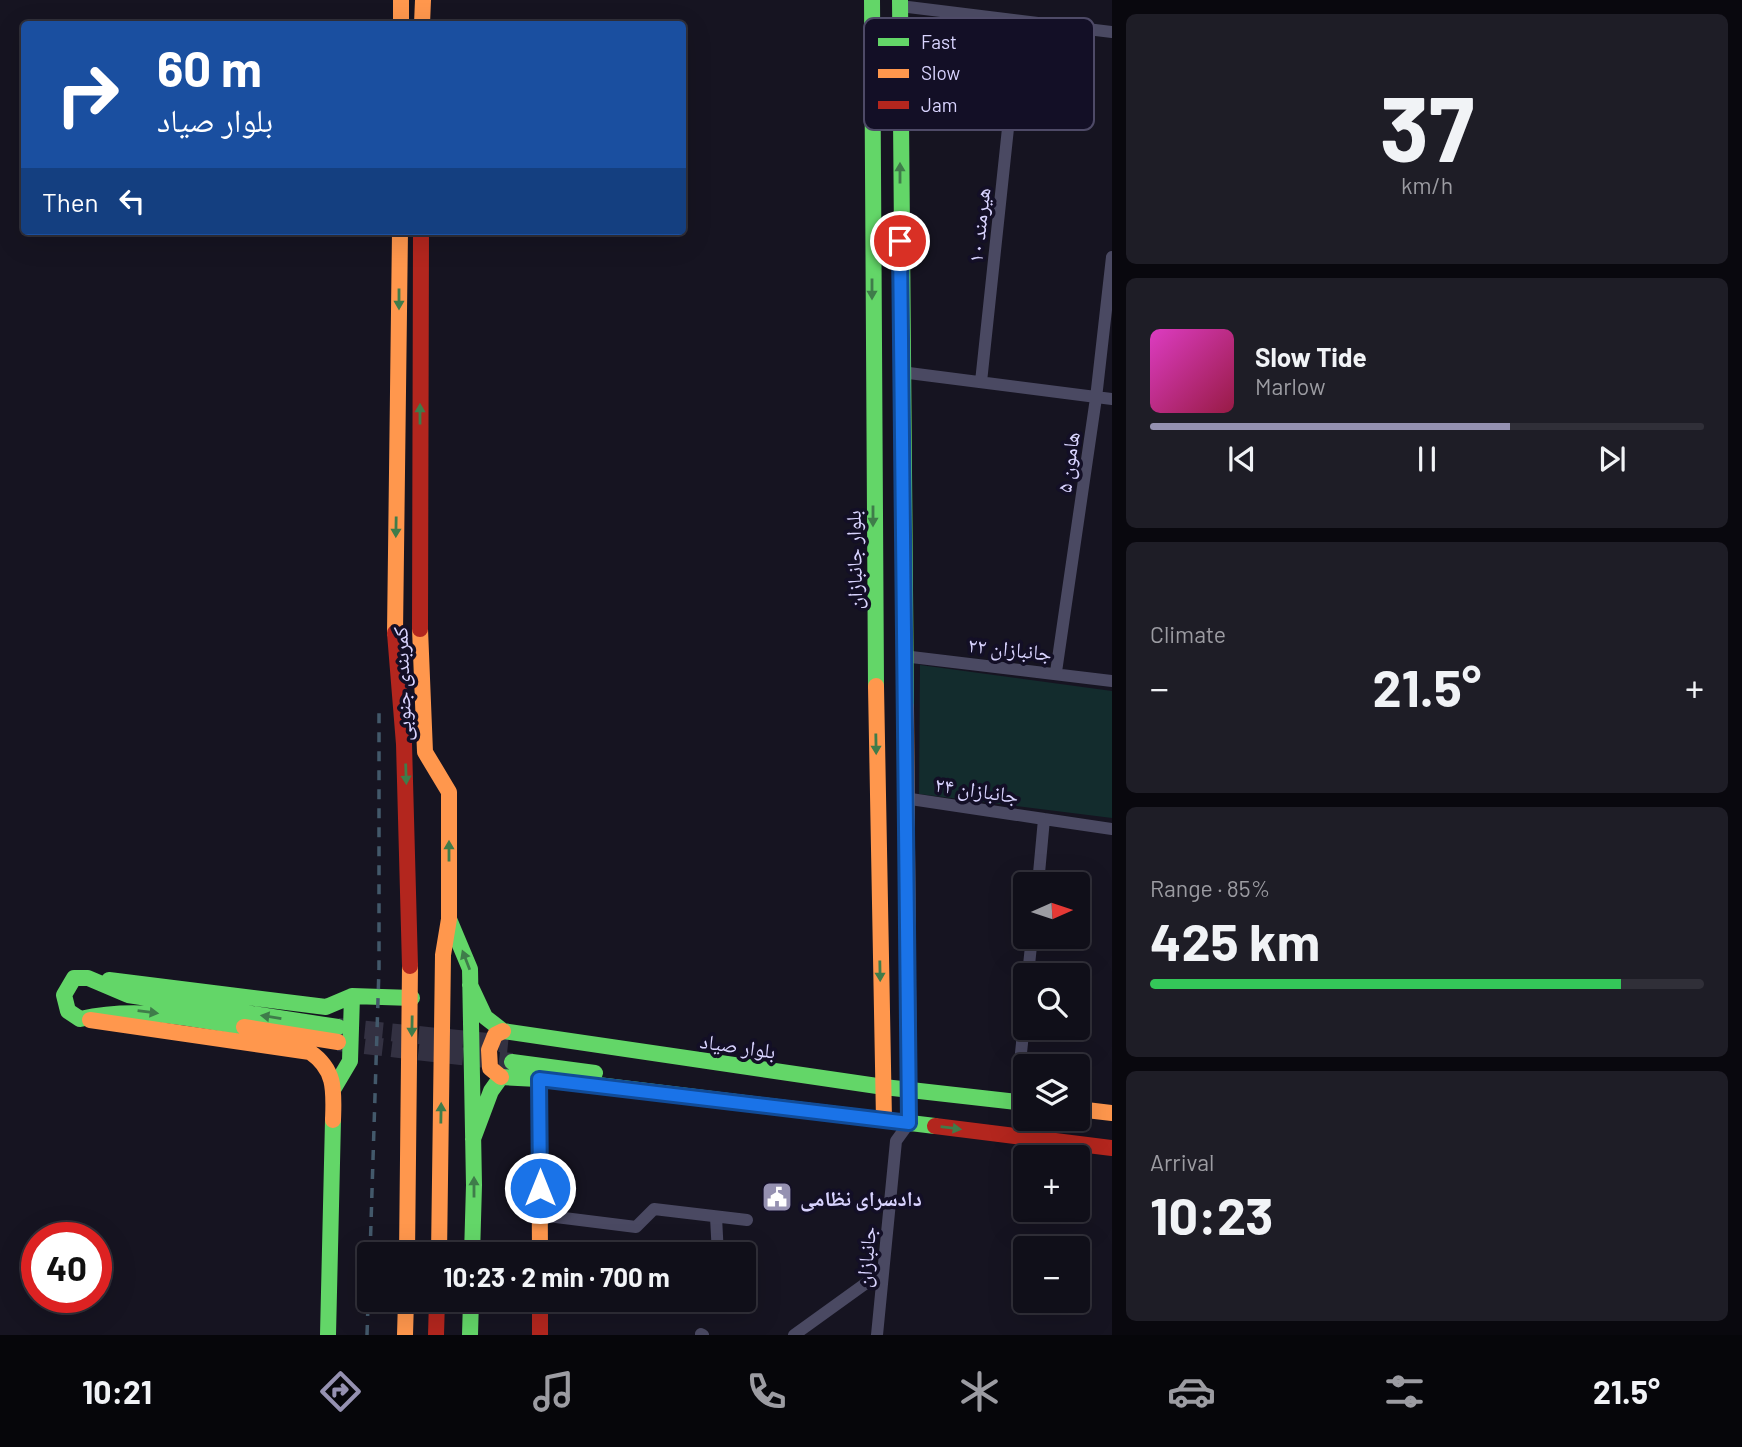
<!DOCTYPE html>
<html lang="en">
<head>
<meta charset="utf-8">
<style>
  :root { --surface:#100f19; --page:#1e1d26; --text:#f1f3f6; --muted:#9c9ca2; --line:#302f38; --accent:#9591b1 }
  body { margin:0; font-family:Barlow,"Noto Naskh Arabic",sans-serif; background:var(--page); color:var(--text); height:100vh; display:flex; flex-direction:column; font-size:26px; white-space:nowrap }
  * { box-sizing:border-box; margin:0 }
  p { font-size:23px; color:var(--muted) }
  .icon { flex:none; width:38px; height:38px; fill:none; stroke:currentColor; stroke-width:2; stroke-linecap:round; stroke-linejoin:round }
  .map { position:relative; flex:1; overflow:hidden }
  .sheet { display:flex; flex-direction:column; gap:14px; padding:14px; background:#09080e; width:630px }
  .sheet>* { flex:none }
  .guide { position:absolute; left:21px; top:21px; width:665px; height:214px; border-radius:7px; box-shadow:0 7px 28px #0002,0 0 0 2px var(--line); background:#1a4fa0; color:#fff; overflow:hidden }
  .needle { width:46px; rotate:87deg }
  .buttons { position:absolute; left:1013px; top:872px; display:grid; gap:14px }
  .buttons a { display:grid; place-items:center; width:77px; height:77px; border-radius:7px; background:var(--surface); box-shadow:0 7px 28px #0002,0 0 0 2px var(--line); font-size:35px }
  .speed { position:absolute; left:21px; top:1222px; display:flex; gap:14px; font-size:35px; font-weight:700; text-align:center }
  .speed>* { display:grid; place-content:center; width:91px; height:91px; border-radius:50%; background:var(--surface); box-shadow:0 7px 28px #0002,0 0 0 2px var(--line); line-height:1 }
  .speed .limit { border:10px solid #d22; background:#fff; color:#111 }
  .pin { position:absolute; display:grid; place-items:center; width:60px; height:60px; color:#fff; margin:-30px; border:4px solid #fff; border-radius:50%; box-shadow:0 2px 7px #0007 }
  .me { position:absolute; width:77px; margin:-38px; rotate:0deg; stroke-linejoin:round; filter:drop-shadow(0 0 5px #0008) }
  .turn { display:flex; align-items:center; gap:24px; height:147px; padding:0 21px; font-size:32px }
  .turn .icon { width:91px; height:91px; stroke-width:2.5 }
  .turn b { display:block; font-size:49px; line-height:60px }
  .then { display:flex; align-items:center; height:66px; padding:0 21px; background:#0003; gap:14px; font-size:26px }
  .big { font-size:52px; font-weight:700; line-height:1.1 }
  .sheet .card { flex:1; display:flex; flex-direction:column; justify-content:center; gap:10px; min-width:0; padding:0 24px; border-radius:10px; background:var(--page) }
  .sheet .dial { align-items:center; gap:0 }
  .dial b { font-size:91px; line-height:1 }
  .song { display:flex; align-items:center; gap:21px }
  .cover { width:84px; height:84px; border-radius:10px; background:linear-gradient(135deg,hsl(310 70% 55%),hsl(340 70% 35%)) }
  .played { height:7px; border-radius:4px; background:linear-gradient(90deg,var(--accent) 65%,var(--line) 65%) }
  .keys { display:flex; justify-content:space-around; direction:ltr }
  .heat { display:flex; justify-content:space-between; align-items:center; font-size:38px; direction:ltr }
  .charge { height:10px; border-radius:5px; background:linear-gradient(90deg,#34c759 85%,var(--line) 0) }
  .trip { position:absolute; left:357px; top:1242px; width:399px; height:70px; border-radius:7px; background:var(--surface); box-shadow:0 7px 28px #0002,0 0 0 2px var(--line); font-weight:700; line-height:70px; text-align:center }
  .tab-bar { display:flex; height:112px; justify-content:space-around; align-items:center; background:#06060a; color:var(--muted) }
  .tab-bar .icon { width:49px; height:49px }
  .tab-bar .on { color:var(--accent) }
  .tab-bar b { font-size:32px; color:var(--text) }
  main { display:flex; flex:1; min-height:0 }
  .map>svg:first-child { display:block }
  .green { fill:#132c2d }
  .lines { fill:none; stroke-linecap:round; stroke-linejoin:round }
  .secondary-tunnel { stroke:#333142; stroke-width:18; stroke-dasharray:18 9; stroke-linecap:butt }
  .street { stroke:#4a4962; stroke-width:12 }
  .fast { stroke:#63d668; stroke-width:16 }
  .slow { stroke:#ff974d; stroke-width:16 }
  .jam { stroke:#b3261e; stroke-width:16 }
  .rail { stroke:#43596b; stroke-width:3.5; stroke-dasharray:10 9; stroke-linecap:butt }
  .oneway { fill:#3f7c4a }
  .route-casing { stroke:#114b97; stroke-width:18 }
  .route { stroke:#1a73e8; stroke-width:12 }
  .labels { text-anchor:middle; dominant-baseline:central; stroke-width:7; stroke-linejoin:round; paint-order:stroke }
  .street-label { font-size:21px; fill:#d9d4ff; stroke:#130f26 }
  .poi-label { font-size:21px; font-weight:bold; fill:#d9d4ff; stroke:#130f26; text-anchor:start }
  .key { fill:#130f26; stroke:#4e4a67; stroke-width:2 }
  .key-label { font-size:19px; fill:#d9d4ff }
</style>
</head>
<body>
<main>
<div class="map">
<svg width="1112" height="1335" viewBox="0 0 1112 1335">
  <rect width="100%" height="100%" fill="#161421"/>
  <path class="green" d="M920,665L1112,691V818L919,794Z"/>
  <g class="lines">
    <path class="secondary-tunnel" d="M338,1027L508,1044
      M338,1042L512,1062"/>
    <path class="street" d="M900,6L1112,32
      M901,372L1112,399
      M981,382L1014,72
      M903,656L1112,681
      M1056,672L1096,398L1112,257
      M904,798L1044,819
      M1038,884L1044,819L1112,829
      M1028,975L1032,936
      M1016,1102L1026,1004
      M540,1215L636,1227L654,1209L747,1220
      M716,1217L718,1255
      M701,1334L703,1335
      M794,1335L883,1271
      M877,1335L896,1141L909,1123"/>
    <path class="fast" d="M872,0L876,686
      M900,0L906,707
      M449,919L470,969L474,1185L472,1255
      M109,980L326,1007L352,996L412,998
      M470,985L485,1017L503,1031L884,1087L1026,1103
      M244,1027C184,1018 140,1006 80,1019L68,1011L64,995L74,978H88L128,995L338,1027
      M512,1062L595,1073
      M334,1088L350,1061L352,996
      M473,1139L491,1091L501,1077L557,1080L935,1126
      M328,1335L333,1120
      M470,1335L471,1300"/>
    <path class="slow" d="M401,0V24
      M422,24L423,0
      M420,629L425,752L449,792V919L443,955L439,1255
      M395,633L400,231
      M876,686L884,1120
      M906,707L909,1123
      M90,1020L310,1052C336,1070 334,1091 333,1120
      M244,1027L338,1042
      M501,1077L490,1068L489,1050L495,1035L503,1031
      M539,1079L540,1255
      M1078,1109L1112,1113
      M407,1255L410,966
      M405,1335L406,1300"/>
    <path class="jam" d="M420,629L421,231
      M395,633L404,744L410,966
      M935,1126L1112,1148
      M540,1300V1335
      M436,1335L437,1300"/>
    <path class="rail" d="M370,1255L379,968V707
      M367,1335L369,1274"/>
  </g>
  <defs><path id="oneway-solid" d="M-6-.8H1V-3.2L6.5 0L1 3.2V.8H-6Z" transform="scale(1.75)"/></defs>
  <g class="oneway">
    <use href="#oneway-solid" transform="translate(900 173) rotate(-90)"/>
    <use href="#oneway-solid" transform="translate(872 289) rotate(90)"/>
    <use href="#oneway-solid" transform="translate(399 299) rotate(90)"/>
    <use href="#oneway-solid" transform="translate(420 414) rotate(-90)"/>
    <use href="#oneway-solid" transform="translate(873 516) rotate(90)"/>
    <use href="#oneway-solid" transform="translate(396 527) rotate(91)"/>
    <use href="#oneway-solid" transform="translate(876 744) rotate(89)"/>
    <use href="#oneway-solid" transform="translate(406 774) rotate(88)"/>
    <use href="#oneway-solid" transform="translate(449 851) rotate(-90)"/>
    <use href="#oneway-solid" transform="translate(466 960) rotate(-111)"/>
    <use href="#oneway-solid" transform="translate(880 971) rotate(89)"/>
    <use href="#oneway-solid" transform="translate(148 1012) rotate(7)"/>
    <use href="#oneway-solid" transform="translate(271 1017) rotate(-171)"/>
    <use href="#oneway-solid" transform="translate(412 1026) rotate(91)"/>
    <use href="#oneway-solid" transform="translate(441 1113) rotate(-89)"/>
    <use href="#oneway-solid" transform="translate(951 1128) rotate(7)"/>
    <use href="#oneway-solid" transform="translate(474 1187) rotate(-90)"/>
  </g>
  <g class="lines">
    <g class="route-casing">
      <path id="route" d="M540,1188L539,1079L909,1123L900,241"/>
    </g>
    <use href="#route" class="route"/>
  </g>
  <defs>
    <g id="civic-square" transform="scale(1.575)"><rect x="-9" y="-9" width="18" height="18" rx="4" fill="#9591b1" stroke="#130f26"/><path d="M-.6-6.5H3V-4.5H.6V-3L4-1V1h2V6H-6V1h2V-1L-.6-3ZM-1.2 2.5V6h2.4V2.5Z" fill="#fff"/></g>
  </defs>
  <g fill-rule="evenodd">
    <use href="#civic-square" x="777" y="1197"/>
  </g>
  <g class="labels">
    <g class="street-label">
      <text transform="translate(978 225) rotate(-84)">هیرمند ۱۰</text>
      <text transform="translate(1067 462) rotate(-82)">هامون ۵</text>
      <text transform="translate(853 560) rotate(-91)">بلوار جانبازان</text>
      <text transform="translate(1010 648) rotate(6)">جانبازان ۲۲</text>
      <text transform="translate(401 684) rotate(-92)">کمربندی جنوبی</text>
      <text transform="translate(977 789) rotate(8)">جانبازان ۲۴</text>
      <text transform="translate(738 1045) rotate(8)">بلوار صیاد</text>
      <text transform="translate(865 1257) rotate(-85)">جانبازان</text>
    </g>
    <g class="poi-label">
      <text x="800" y="1197">دادسرای نظامی</text>
    </g>
  </g>
  <rect x="864" y="18" width="230" height="112" rx="10" class="key"/>
  <rect x="878" y="38" width="31" height="8" fill="#63d668"/>
  <rect x="878" y="69" width="31" height="9" fill="#ff974d"/>
  <rect x="878" y="101" width="31" height="8" fill="#b3261e"/>
  <g class="key-label">
    <text x="921" y="49">Fast</text>
    <text x="921" y="80">Slow</text>
    <text x="921" y="112">Jam</text>
  </g>
</svg>
<div class="buttons">
<a><svg class="needle" viewBox="-14 -14 28 28"><path d="M0-13l5 13h-10z" fill="#e53935"/><path d="M0 13l5-13h-10z" fill="#9c9ca2"/></svg></a>
<a><svg class="icon" aria-label="search" viewBox="0 0 24 24"><circle cx="10" cy="10" r="6"/><path d="M15 15l6 6"/></svg></a>
<a><svg class="icon" aria-label="layers" viewBox="0 0 24 24"><path d="M12 4l9 5-9 5-9-5zM3 14l9 5 9-5"/></svg></a>
<a>+</a>
<a>−</a>
</div>
<div class="speed"><div class="limit">40</div></div>
<div class="pin" style="left:900px;top:241px;background:#d93025"><svg class="icon" aria-label="arrive" viewBox="0 0 24 24"><path d="M6 21V4h12l-3 4 3 4H6"/></svg></div>
<svg class="me" style="left:540px;top:1188px" viewBox="-20 -20 40 40"><circle r="17" fill="#1a73e8" stroke="#fff" stroke-width="3"/><path d="M0-11L8 9 0 5-8 9z" fill="#fff"/></svg>
<div class="trip">10:23 · 2 min · 700 m</div>
<div class="guide">
<div class="turn"><svg class="icon" aria-label="right" viewBox="0 0 24 24"><path d="M7 20v-9h11M14 6l5 5-5 5"/></svg><div><b>60 m</b>بلوار صیاد</div></div>
<div class="then">Then<svg class="icon" aria-label="left" viewBox="0 0 24 24"><path d="M17 20v-9H6M10 6l-5 5 5 5"/></svg></div>
</div>
</div>
<section class="sheet">
<div class="card dial"><b>37</b><p>km/h</p></div>
<div class="card">
<div class="song"><i class="cover"></i><div><b>Slow Tide</b><p>Marlow</p></div></div>
<div class="played"></div>
<div class="keys"><svg class="icon" aria-label="previous" viewBox="0 0 24 24"><path d="M18 5L8 12l10 7zM5 5v14"/></svg><svg class="icon" aria-label="pause" viewBox="0 0 24 24"><path d="M8 5v14M16 5v14"/></svg><svg class="icon" aria-label="next" viewBox="0 0 24 24"><path d="M6 5l10 7-10 7zM19 5v14"/></svg></div>
</div>
<div class="card"><p>Climate</p>
<div class="heat"><a>−</a><b class="big">21.5°</b><a>+</a></div>
</div>
<div class="card"><p>Range · 85%</p><b class="big">425 km</b><div class="charge"></div></div>
<div class="card"><p>Arrival</p><b class="big">10:23</b></div>
</section>
</main>
<nav class="tab-bar">
<b>10:21</b>
<svg class="icon on" aria-label="directions" viewBox="0 0 24 24"><path d="M12 3l9 9-9 9-9-9zM9 14v-3h6M13 9l2 2-2 2"/></svg>
<svg class="icon" aria-label="music" viewBox="0 0 24 24"><path d="M9 18V5l10-2v13"/><circle cx="6" cy="18" r="3"/><circle cx="16" cy="16" r="3"/></svg>
<svg class="icon" aria-label="phone" viewBox="0 0 24 24"><path d="M5 4h4l2 5-3 2q2 4 5 5l2-3 5 2v4C11 20 4 13 5 4z"/></svg>
<svg class="icon" aria-label="climate" viewBox="0 0 24 24"><path d="M12 3v18M4 7l16 10M4 17L20 7"/></svg>
<svg class="icon" aria-label="car" viewBox="0 0 24 24"><path d="M5 17H2v-5l4-1 3-4h7l3 4 3 1v5h-3M9 17h6M6 11h13"/><circle cx="7" cy="17" r="2"/><circle cx="17" cy="17" r="2"/></svg>
<svg class="icon" aria-label="filters" viewBox="0 0 24 24"><path d="M4 7h16M4 17h16"/><circle cx="9" cy="7" r="2"/><circle cx="15" cy="17" r="2"/></svg>
<b>21.5°</b>
</nav>
</body>
</html>
